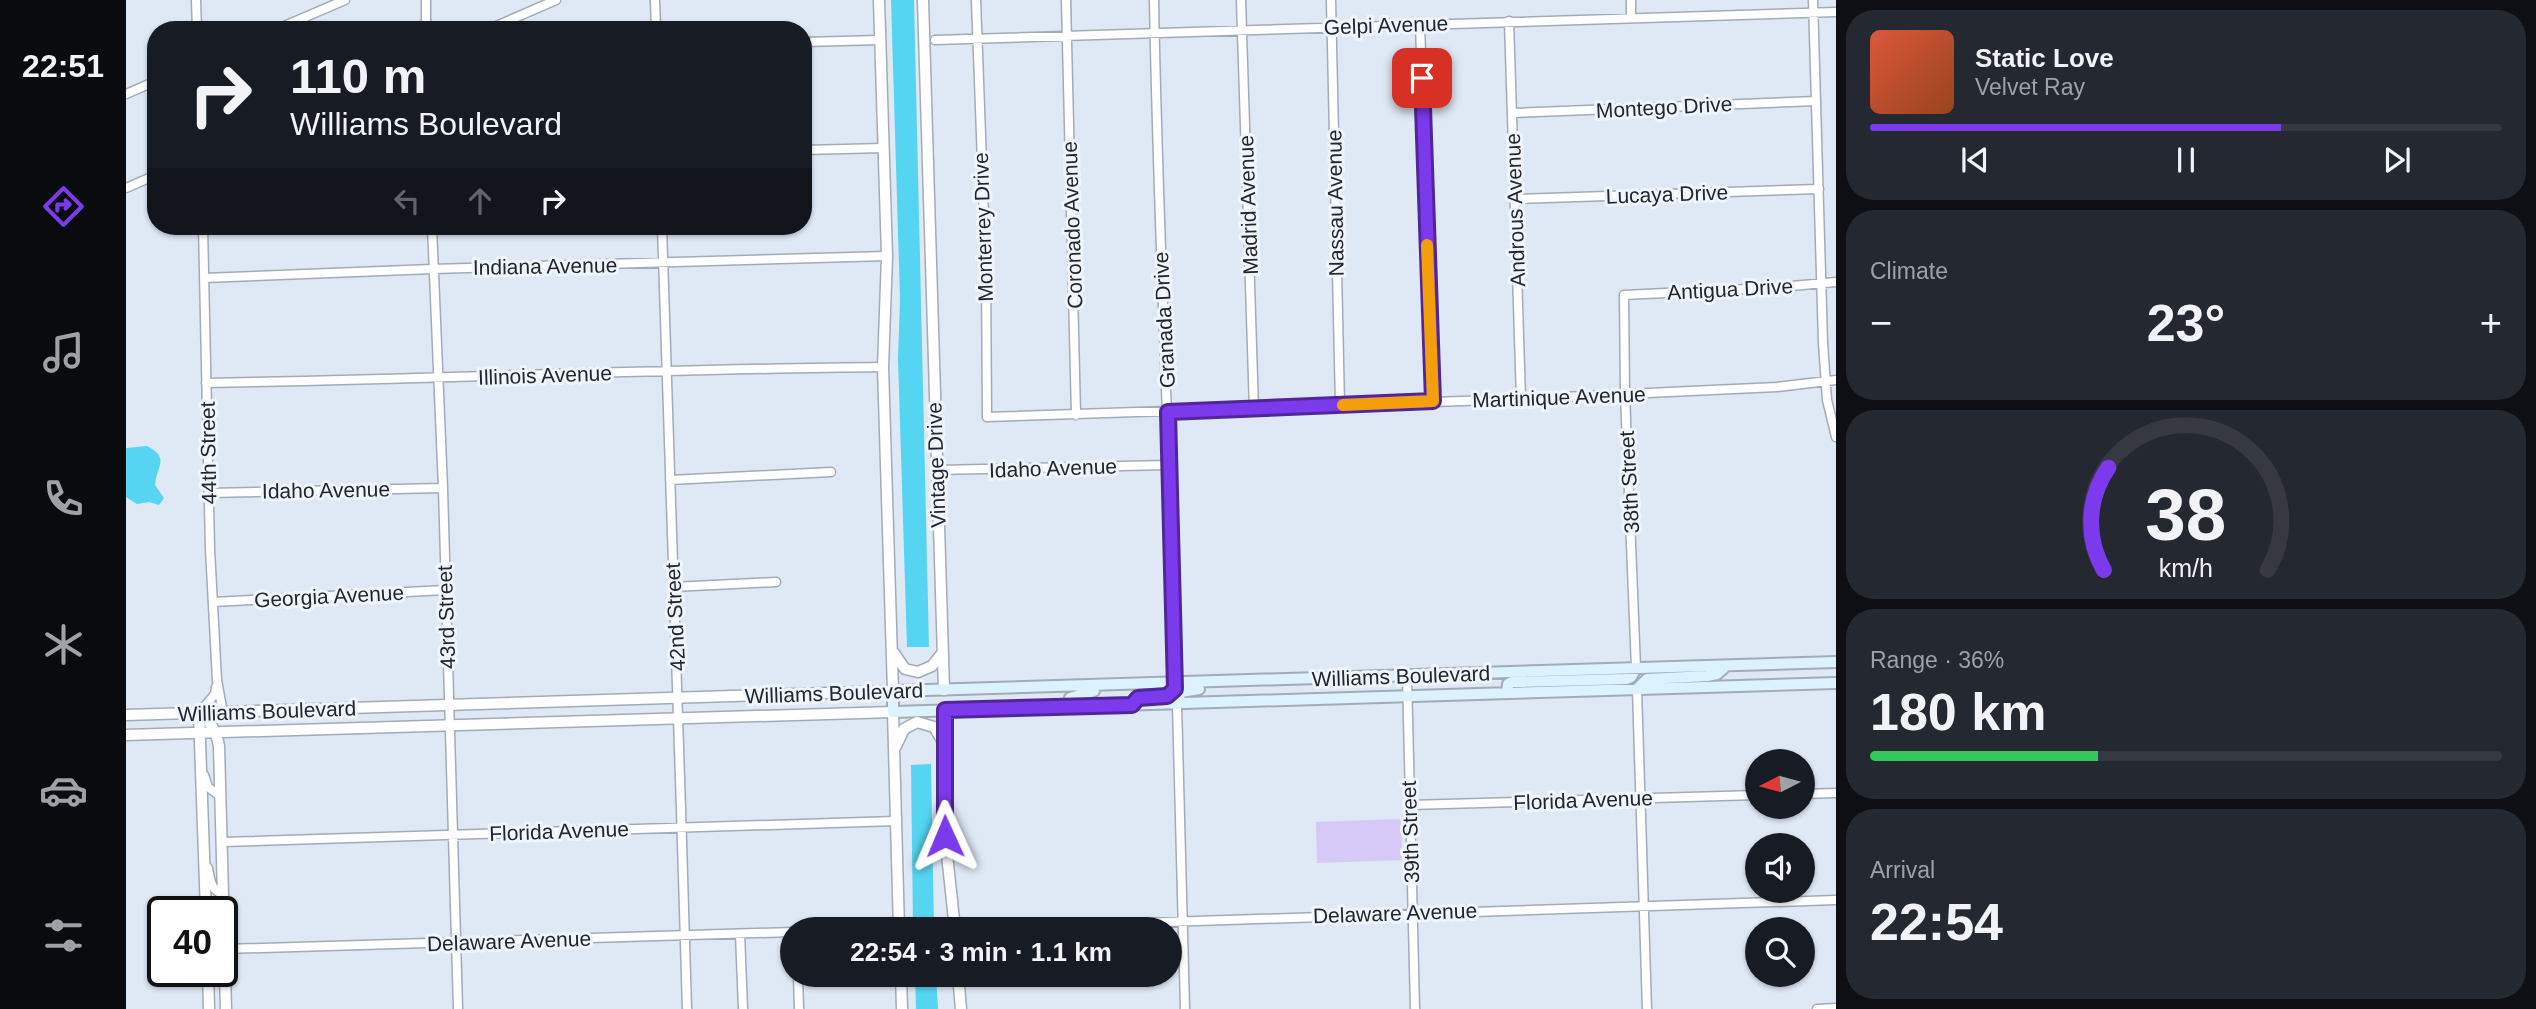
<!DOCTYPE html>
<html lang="en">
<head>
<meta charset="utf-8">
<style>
  :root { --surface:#171b24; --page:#242831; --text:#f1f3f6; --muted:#9ea1a6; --line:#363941; --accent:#7c3aed }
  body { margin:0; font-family:Arial,sans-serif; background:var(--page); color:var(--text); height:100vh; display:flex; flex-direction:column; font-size:26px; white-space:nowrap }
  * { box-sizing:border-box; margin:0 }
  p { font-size:23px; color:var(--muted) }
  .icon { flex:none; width:38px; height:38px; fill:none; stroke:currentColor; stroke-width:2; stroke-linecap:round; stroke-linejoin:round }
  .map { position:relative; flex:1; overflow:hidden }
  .drawer { display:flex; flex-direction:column; gap:10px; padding:10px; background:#0d0f14; width:700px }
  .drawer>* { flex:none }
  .top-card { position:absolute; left:21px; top:21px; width:665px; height:214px; border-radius:28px; box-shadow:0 2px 5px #0004; background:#171b24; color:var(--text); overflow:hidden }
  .needle { width:46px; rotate:264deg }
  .fabs { position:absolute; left:1619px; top:749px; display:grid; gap:14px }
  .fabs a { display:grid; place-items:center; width:70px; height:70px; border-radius:50%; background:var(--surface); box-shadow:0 2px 5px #0004; font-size:35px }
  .speed { position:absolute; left:21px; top:896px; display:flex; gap:14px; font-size:35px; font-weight:700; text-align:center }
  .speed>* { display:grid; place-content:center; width:91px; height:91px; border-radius:50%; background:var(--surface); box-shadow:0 2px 5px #0004; line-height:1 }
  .speed .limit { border:4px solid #111; border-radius:10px; background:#fff; color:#111 }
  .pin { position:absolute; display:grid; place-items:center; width:60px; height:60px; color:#fff; margin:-30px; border-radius:14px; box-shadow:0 4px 10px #0006 }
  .me { position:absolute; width:77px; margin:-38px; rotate:359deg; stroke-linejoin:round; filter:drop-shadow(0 0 5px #0008) }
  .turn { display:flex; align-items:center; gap:24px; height:147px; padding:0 28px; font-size:32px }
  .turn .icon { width:91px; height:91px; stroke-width:2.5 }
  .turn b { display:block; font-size:49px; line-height:60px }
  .lanes { display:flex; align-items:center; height:66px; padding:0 28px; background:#0003; justify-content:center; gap:35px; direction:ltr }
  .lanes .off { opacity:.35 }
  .big { font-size:52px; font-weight:600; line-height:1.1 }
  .drawer .widget { flex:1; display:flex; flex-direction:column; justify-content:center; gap:10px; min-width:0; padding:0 24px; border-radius:28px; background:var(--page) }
  .drawer .dial { align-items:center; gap:0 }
  .dial svg { height:182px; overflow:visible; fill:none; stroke:var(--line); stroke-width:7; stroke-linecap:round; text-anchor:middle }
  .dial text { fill:var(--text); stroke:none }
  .song { display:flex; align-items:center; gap:21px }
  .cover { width:84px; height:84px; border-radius:10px; background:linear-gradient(135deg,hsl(10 70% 55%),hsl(20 70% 35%)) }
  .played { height:7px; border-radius:4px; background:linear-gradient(90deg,var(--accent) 65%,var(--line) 65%) }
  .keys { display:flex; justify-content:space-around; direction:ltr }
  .heat { display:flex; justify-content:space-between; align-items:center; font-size:38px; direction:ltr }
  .charge { height:10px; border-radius:5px; background:linear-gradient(90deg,#34c759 36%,var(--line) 0) }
  .trip { position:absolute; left:654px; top:917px; width:402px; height:70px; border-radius:35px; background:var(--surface); box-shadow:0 2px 5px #0004; font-weight:600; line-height:70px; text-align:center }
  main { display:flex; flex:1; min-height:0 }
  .tab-bar { display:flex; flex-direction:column; width:126px; justify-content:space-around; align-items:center; background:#090b0e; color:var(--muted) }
  .tab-bar .icon { width:49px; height:49px }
  .tab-bar .selected { color:var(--accent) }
  .tab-bar b { font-size:32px; color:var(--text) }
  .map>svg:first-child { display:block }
  .green { fill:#d6c9f7 }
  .water { fill:#55d5f2 }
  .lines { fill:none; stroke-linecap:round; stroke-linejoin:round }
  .minor-casing { stroke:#a3abb7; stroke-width:11 }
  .tertiary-casing { stroke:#a3abb7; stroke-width:13 }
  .secondary-casing { stroke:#a3abb7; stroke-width:14 }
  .minor { stroke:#fff; stroke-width:8 }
  .tertiary { stroke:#fff; stroke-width:10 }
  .secondary { stroke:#dcf2fe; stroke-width:10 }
  .route-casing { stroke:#51269a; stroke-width:18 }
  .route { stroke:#7c3aed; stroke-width:12 }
  .slow { stroke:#f59e0b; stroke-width:12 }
  .labels { text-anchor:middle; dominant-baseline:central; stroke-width:6; stroke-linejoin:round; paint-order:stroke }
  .street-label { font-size:21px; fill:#23272b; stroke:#f0f5fd }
</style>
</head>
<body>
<main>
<nav class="tab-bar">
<b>22:51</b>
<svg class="icon selected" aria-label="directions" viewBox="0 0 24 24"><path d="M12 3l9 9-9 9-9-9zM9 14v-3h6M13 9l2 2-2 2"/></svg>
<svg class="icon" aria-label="music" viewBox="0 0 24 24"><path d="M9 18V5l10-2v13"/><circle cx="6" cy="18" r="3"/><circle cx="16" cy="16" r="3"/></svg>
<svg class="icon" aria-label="phone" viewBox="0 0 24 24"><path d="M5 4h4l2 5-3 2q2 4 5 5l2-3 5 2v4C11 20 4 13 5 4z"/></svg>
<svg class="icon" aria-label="climate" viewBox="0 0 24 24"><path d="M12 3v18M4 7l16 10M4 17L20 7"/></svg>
<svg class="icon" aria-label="car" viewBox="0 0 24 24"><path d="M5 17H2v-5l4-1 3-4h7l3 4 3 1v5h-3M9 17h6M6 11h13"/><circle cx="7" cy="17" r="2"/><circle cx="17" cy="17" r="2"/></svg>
<svg class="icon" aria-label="filters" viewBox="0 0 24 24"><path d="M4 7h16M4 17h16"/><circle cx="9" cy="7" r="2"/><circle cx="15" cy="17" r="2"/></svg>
</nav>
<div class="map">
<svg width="1710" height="1009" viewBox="0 0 1710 1009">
  <rect width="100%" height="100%" fill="#dfe8f5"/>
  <path class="green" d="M1275,819L1276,860L1191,863L1190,822Z"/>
  <path class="water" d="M765,0H788L803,647H781L772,359L774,299Z
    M21,446C44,458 31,465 29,485L38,498L33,505L23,502L11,504L0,497V448Z
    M805,764L808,929H787L785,765Z
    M789,975H810L812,1009H790Z"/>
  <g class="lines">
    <g class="minor-casing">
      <path id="minor" d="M70,0L71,30
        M300,0V30
        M529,0L530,30
        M850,0L860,270L861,417L1395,399L1651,387L1710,380
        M940,0L950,415
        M1028,0C1032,228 1044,455 1050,683
        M1115,0L1128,410
        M1205,0L1214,405
        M1505,0V17
        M1687,0L1697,343L1701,400L1710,437
        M1383,21L1395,399
        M1294,25L1307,401
        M149,30L219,0
        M361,30L430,0
        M809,40L1710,12
        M677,42L754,40
        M0,94L30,81
        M1386,113L1690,101
        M677,150L758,148
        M0,188L30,175
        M1388,199L1693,189
        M77,226L84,549L91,680L97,713
        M306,226L317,488L332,1009
        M536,226C546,487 553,748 561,1009
        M78,278L307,269L761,256
        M80,383C306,379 532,369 757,367
        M811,470L1043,465
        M544,480L705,472
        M83,493L317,488
        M547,587L650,582
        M87,602L319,590
        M1510,668L1499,394L1498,295L1643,288L1710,282
        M1281,676L1289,1009
        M1511,689L1521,1009
        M1051,704L1059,1009
        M73,713L89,694L90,687
        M78,775L82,787L94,796
        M1676,794L1710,793
        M1283,805L1631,795
        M96,842L770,821
        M82,868C84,879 85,891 97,894
        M79,904L89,907L91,912
        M829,929L1710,900
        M614,934L617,1009
        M99,949L667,932
        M672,975L673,1009
        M1691,1009L1710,1008"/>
    </g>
    <g class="tertiary-casing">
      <path id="tertiary" d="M797,0L818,690
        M768,653L779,669L792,672L806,666L817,652
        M819,710V836L829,929
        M73,713C85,723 90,730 93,746L100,1009
        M73,713L80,912
        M0,715L767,691L757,367L761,256L753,0
        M0,735L767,712L773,929
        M770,746L778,729L791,722L808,727L817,742
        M82,971L83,1009
        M775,975L776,1009
        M832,975L835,1009"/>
    </g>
    <g class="secondary-casing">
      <path id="secondary" d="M1710,662L767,691V712L1710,683
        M1511,689L1521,679L1581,676L1591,674L1600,666
        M1381,693L1382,684L1386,682L1500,679L1505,677L1510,668
        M1051,704L1055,692L1073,689
        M1006,705L1012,697L1045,694L1050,683
        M942,707L944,698L968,691"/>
    </g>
    <use href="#minor" class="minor"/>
    <use href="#tertiary" class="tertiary"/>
    <use href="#secondary" class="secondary"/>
  </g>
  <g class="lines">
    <g class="route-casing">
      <path id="route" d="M819,836V710L1006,705L1012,698L1041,696L1049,689L1042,412L1307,401L1296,78"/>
    </g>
    <use href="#route" class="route"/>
    <path class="slow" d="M1217,405L1307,401L1301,245"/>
  </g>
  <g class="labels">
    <g class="street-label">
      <text transform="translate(1260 25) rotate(-2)">Gelpi Avenue</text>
      <text transform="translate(1538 107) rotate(-3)">Montego Drive</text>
      <text transform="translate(1541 194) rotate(-2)">Lucaya Drive</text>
      <text transform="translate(1209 203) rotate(-91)">Nassau Avenue</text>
      <text transform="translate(1122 205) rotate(-92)">Madrid Avenue</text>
      <text transform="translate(1389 210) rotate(-92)">Androus Avenue</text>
      <text transform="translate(946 225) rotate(-92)">Coronado Avenue</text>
      <text transform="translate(857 227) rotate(-92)">Monterrey Drive</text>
      <text transform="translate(419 266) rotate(-1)">Indiana Avenue</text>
      <text transform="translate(1604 289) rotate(-3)">Antigua Drive</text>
      <text transform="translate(1038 320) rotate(-93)">Granada Drive</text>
      <text transform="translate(419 375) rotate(-2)">Illinois Avenue</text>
      <text transform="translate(1433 397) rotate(-2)">Martinique Avenue</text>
      <text transform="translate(82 453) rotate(-91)">44th Street</text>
      <text transform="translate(810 465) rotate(-92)">Vintage Drive</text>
      <text transform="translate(927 468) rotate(-2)">Idaho Avenue</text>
      <text transform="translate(1503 482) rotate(-93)">38th Street</text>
      <text transform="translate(200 490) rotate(-1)">Idaho Avenue</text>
      <text transform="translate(203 596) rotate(-3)">Georgia Avenue</text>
      <text transform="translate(320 617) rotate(-92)">43rd Street</text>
      <text transform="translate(549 617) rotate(-93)">42nd Street</text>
      <text transform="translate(1275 676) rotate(-2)">Williams Boulevard</text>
      <text transform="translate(708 693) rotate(-2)">Williams Boulevard</text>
      <text transform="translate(141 711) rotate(-2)">Williams Boulevard</text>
      <text transform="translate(1457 800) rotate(-2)">Florida Avenue</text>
      <text transform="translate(433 831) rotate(-2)">Florida Avenue</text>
      <text transform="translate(1284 832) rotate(-92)">39th Street</text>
      <text transform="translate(1269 913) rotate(-2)">Delaware Avenue</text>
      <text transform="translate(383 941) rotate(-2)">Delaware Avenue</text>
    </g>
  </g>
</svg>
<div class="fabs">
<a><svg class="needle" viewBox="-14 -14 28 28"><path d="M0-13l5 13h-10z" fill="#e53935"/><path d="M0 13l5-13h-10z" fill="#9ea1a6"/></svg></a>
<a><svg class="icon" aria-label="sound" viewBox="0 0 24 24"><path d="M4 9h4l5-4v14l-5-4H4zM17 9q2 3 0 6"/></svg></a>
<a><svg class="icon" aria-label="search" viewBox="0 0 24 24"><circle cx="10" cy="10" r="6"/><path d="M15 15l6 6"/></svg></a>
</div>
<div class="speed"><div class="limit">40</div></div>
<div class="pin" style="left:1296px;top:78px;background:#d93025"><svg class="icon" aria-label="arrive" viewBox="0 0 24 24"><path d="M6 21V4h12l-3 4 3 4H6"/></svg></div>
<svg class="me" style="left:819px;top:836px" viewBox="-20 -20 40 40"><path d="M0-17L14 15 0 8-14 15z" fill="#7c3aed" stroke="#fff" stroke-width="4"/></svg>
<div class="trip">22:54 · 3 min · 1.1 km</div>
<div class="top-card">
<div class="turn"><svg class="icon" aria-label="right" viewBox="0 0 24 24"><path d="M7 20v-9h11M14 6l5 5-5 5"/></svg><div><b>110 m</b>Williams Boulevard</div></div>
<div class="lanes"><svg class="icon off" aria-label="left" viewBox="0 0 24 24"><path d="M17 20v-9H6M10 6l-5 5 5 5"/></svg><svg class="icon off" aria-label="ahead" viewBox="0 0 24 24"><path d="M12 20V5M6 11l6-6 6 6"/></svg><svg class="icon" aria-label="right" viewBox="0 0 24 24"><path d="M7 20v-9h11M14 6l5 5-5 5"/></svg></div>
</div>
</div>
<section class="drawer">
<div class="widget">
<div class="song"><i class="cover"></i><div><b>Static Love</b><p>Velvet Ray</p></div></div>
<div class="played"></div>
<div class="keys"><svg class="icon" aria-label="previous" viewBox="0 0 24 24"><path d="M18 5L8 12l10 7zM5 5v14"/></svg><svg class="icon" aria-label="pause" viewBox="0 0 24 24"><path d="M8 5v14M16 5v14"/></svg><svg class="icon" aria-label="next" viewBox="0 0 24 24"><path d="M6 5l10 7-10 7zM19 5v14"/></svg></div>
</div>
<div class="widget"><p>Climate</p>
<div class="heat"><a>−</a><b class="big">23°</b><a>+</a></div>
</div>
<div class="widget dial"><svg viewBox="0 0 100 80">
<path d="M14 69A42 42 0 1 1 86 69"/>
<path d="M14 69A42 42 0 0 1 16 24" stroke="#7c3aed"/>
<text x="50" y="56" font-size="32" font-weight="700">38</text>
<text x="50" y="72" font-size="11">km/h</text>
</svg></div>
<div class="widget"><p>Range · 36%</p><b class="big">180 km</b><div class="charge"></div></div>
<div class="widget"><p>Arrival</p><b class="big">22:54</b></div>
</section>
</main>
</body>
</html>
